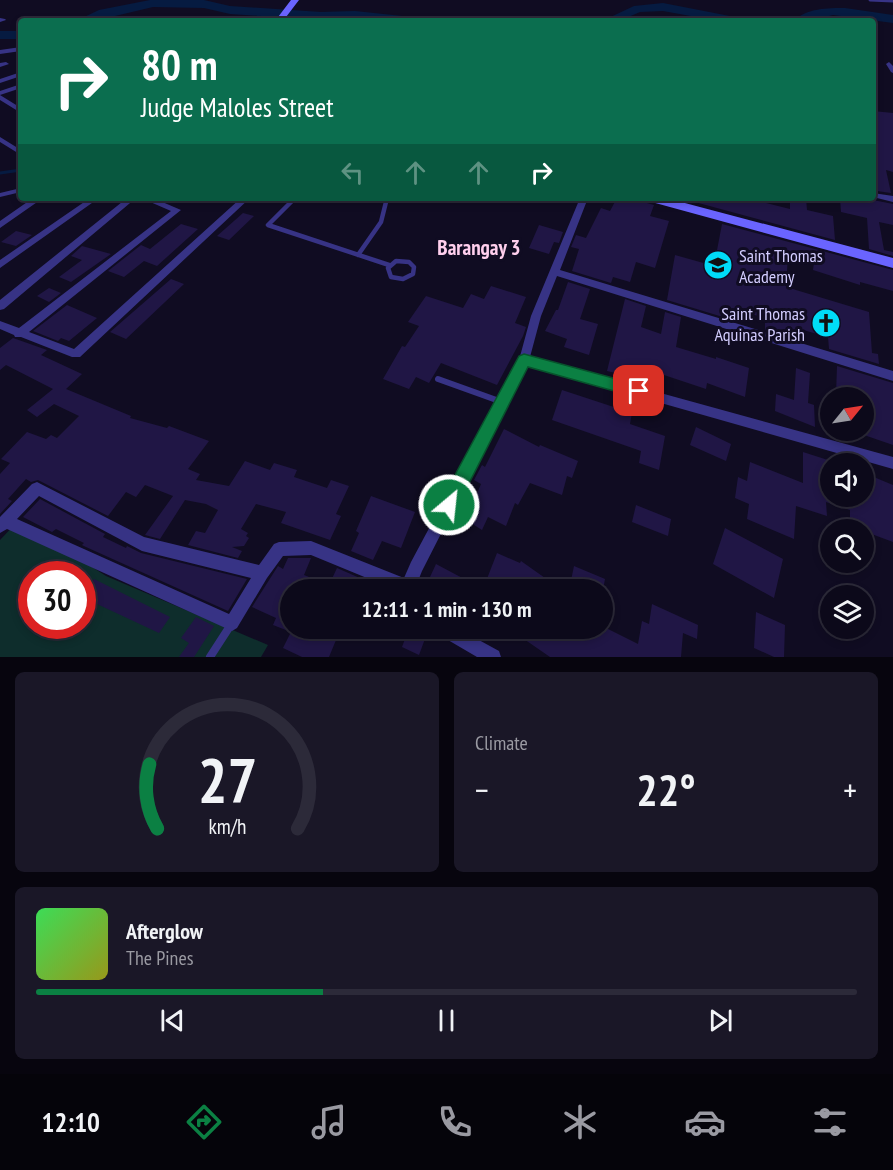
<!DOCTYPE html>
<html lang="en">
<head>
<meta charset="utf-8">
<style>
  :root { --surface:#0c091a; --page:#1a1727; --text:#f1f3f6; --muted:#9a9aa2; --line:#2c2a39; --accent:#0b8043 }
  body { margin:0; font-family:"PT Sans Narrow",sans-serif; background:var(--page); color:var(--text); height:100vh; display:flex; flex-direction:column; font-size:22px; white-space:nowrap }
  * { box-sizing:border-box; margin:0 }
  p { font-size:20px; color:var(--muted) }
  .icon { flex:none; width:33px; height:33px; fill:none; stroke:currentColor; stroke-width:2; stroke-linecap:round; stroke-linejoin:round }
  .map { position:relative; height:657px; overflow:hidden }
  .details { display:flex; flex-direction:column; gap:15px; padding:15px; background:#07050e; flex:1 }
  .details>* { flex:none }
  .banner { position:absolute; left:18px; top:18px; width:858px; height:183px; border-radius:6px; box-shadow:0 3px 9px #0003,0 0 0 2px var(--line); background:#0b6e4f; color:#fff; overflow:hidden }
  .needle { width:39px; rotate:60deg }
  .buttons { position:absolute; left:820px; top:387px; display:grid; gap:12px }
  .buttons a { display:grid; place-items:center; width:54px; height:54px; border-radius:50%; background:var(--surface); box-shadow:0 3px 9px #0003,0 0 0 2px var(--line); font-size:30px }
  .speed { position:absolute; left:18px; top:561px; display:flex; gap:12px; font-size:30px; font-weight:700; text-align:center }
  .speed>* { display:grid; place-content:center; width:78px; height:78px; border-radius:50%; background:var(--surface); box-shadow:0 3px 9px #0003,0 0 0 2px var(--line); line-height:1 }
  .speed .limit { border:9px solid #d22; background:#fff; color:#111 }
  .pin { position:absolute; display:grid; place-items:center; width:51px; height:51px; color:#fff; margin:-26px; border-radius:12px; box-shadow:0 3px 9px #0006 }
  .me { position:absolute; width:66px; margin:-33px; rotate:28deg; stroke-linejoin:round; filter:drop-shadow(0 0 4px #0008) }
  .turn { display:flex; align-items:center; gap:21px; height:126px; padding:0 24px; font-size:27px }
  .turn .icon { width:78px; height:78px; stroke-width:2.5 }
  .turn b { display:block; font-size:42px; line-height:51px }
  .lanes { display:flex; align-items:center; height:57px; padding:0 24px; background:#0003; justify-content:center; gap:30px; direction:ltr }
  .lanes .off { opacity:.35 }
  .big { font-size:45px; font-weight:700; line-height:1.1 }
  .details .widget { flex:1; display:flex; flex-direction:column; justify-content:center; gap:9px; min-width:0; padding:0 21px; border-radius:9px; background:var(--page) }
  .details .dial { align-items:center; gap:0 }
  .dial svg { height:156px; overflow:visible; fill:none; stroke:var(--line); stroke-width:7; stroke-linecap:round; text-anchor:middle }
  .dial text { fill:var(--text); stroke:none }
  .song { display:flex; align-items:center; gap:18px }
  .cover { width:72px; height:72px; border-radius:9px; background:linear-gradient(135deg,hsl(130 70% 55%),hsl(60 70% 35%)) }
  .played { height:6px; border-radius:3px; background:linear-gradient(90deg,var(--accent) 35%,var(--line) 35%) }
  .keys { display:flex; justify-content:space-around; direction:ltr }
  .heat { display:flex; justify-content:space-between; align-items:center; font-size:33px; direction:ltr }
  .details .tiles { flex:1; display:grid; gap:15px; grid-template-columns:1fr 1fr }
  .widget:last-child { grid-column:span 2 }
  .trip { position:absolute; left:280px; top:579px; width:333px; height:60px; border-radius:30px; background:var(--surface); box-shadow:0 3px 9px #0003,0 0 0 2px var(--line); font-weight:700; line-height:60px; text-align:center }
  .menu { display:flex; height:96px; justify-content:space-around; align-items:center; background:#05040a; color:var(--muted) }
  .menu .icon { width:42px; height:42px }
  .menu .active { color:var(--accent) }
  .menu b { font-size:27px; color:var(--text) }
  .map>svg:first-child { display:block }
  .green { fill:#0e2d2c; fill-rule:evenodd }
  .lines { fill:none; stroke-linecap:round; stroke-linejoin:round }
  .stream-far1 { stroke:#061b41; stroke-width:2 }
  .stream { stroke:#061b41; stroke-width:3 }
  .river { fill:#061b41; fill-rule:evenodd }
  .building { fill:#201645 }
  .lane-far3 { stroke:#373385; stroke-width:3 }
  .lane-far2 { stroke:#373385; stroke-width:4.5 }
  .lane-far1 { stroke:#373385; stroke-width:6 }
  .lane { stroke:#373385; stroke-width:8 }
  .street { fill:#373385; fill-rule:evenodd }
  .secondary { fill:#6a64ff; fill-rule:evenodd }
  .route { fill:#0b8043; stroke:#07532c; stroke-width:1.5 }
  .labels { text-anchor:middle; dominant-baseline:central; stroke-width:6; stroke-linejoin:round; paint-order:stroke }
  .poi-label { font-size:18px; fill:#d3cdff; stroke:#100c22; text-anchor:start }
  .quarter-label { font-size:21px; font-weight:bold; fill:#ffcfed; stroke:#100c22 }
</style>
</head>
<body>
<div class="map">
<svg width="893" height="657" viewBox="0 0 893 657">
  <rect width="100%" height="100%" fill="#100c22"/>
  <path class="green" d="M19,520L106,576L268,645L261,657H0V540ZM32,574H82V626H32Z"/>
  <g class="lines">
    <path class="stream-far1" d="M254,21L262,11"/>
    <path class="stream" d="M0,173L21,170"/>
    <path class="river" d="M150,0H204L230,6L321,12L355,11L412,17L418,21L321,20L230,14L204,8L153,7L94,21H76L99,10Z
      M663,3L740,18L741,21H718L663,11L640,12L619,21H602L634,6Z
      M845,8L893,15V23L833,15L810,21H794C806,8 828,8 845,8Z
      M0,31H21V39H0Z"/>
  </g>
  <path class="building" d="M873,111L893,113V172L886,170L891,193L877,191L873,173Z
    M617,198H644L647,203L654,205L650,216L669,221L655,268L636,262L630,282L613,277L611,283L572,271L579,249L571,247L576,235L586,238L601,208L610,211Z
    M680,198H755L754,200L790,209V198H806L807,210L833,216L835,240Z
    M840,198H863L893,204V225L879,222L884,250L893,252V256L869,249L867,218L841,212Z
    M243,213L254,216L229,240L217,236Z
    M181,224L198,229L157,266L144,261L124,277L108,271L141,245L150,249Z
    M722,224L893,270V291L860,282V285L813,270L814,263L788,255L786,287L869,312L872,353L878,354L879,364L829,349L828,337L803,330L804,342L765,330V318L738,310L736,321L667,300L675,255L714,266Z
    M539,225L563,232L559,243L554,242L549,254L529,248Z
    M16,231L32,235L16,246L1,242Z
    M82,246L111,254L71,282L59,277L82,260L71,256Z
    M171,279L184,284L126,339L110,332Z
    M568,282L590,289L580,319L598,324L589,355L564,347L567,339L545,331L556,310H558Z
    M491,286L526,297L515,323L526,327L523,336L497,385L441,363L429,383L416,377L409,389L383,379L402,346L405,347L419,326L408,322L426,296L463,308L471,294L484,299Z
    M49,288L61,293L49,302L37,296Z
    M625,299L646,306L641,327L661,334L665,312L681,317L676,347L716,359V357L749,368L745,397L707,383L706,389L643,368L641,379L607,371Z
    M67,305L97,318L69,341L61,338L58,341L33,331Z
    M13,338L47,350L41,355L82,374L66,389L131,416L130,418L167,428L169,426L209,441L188,469L200,474L196,480L229,486L245,461L270,470L274,463L297,470L294,477L327,488L331,480L349,486L336,514L341,516L330,540L281,523L286,512L256,504L241,529L248,533L246,536L249,538L244,546L232,547L242,551L238,558L188,545L196,531L205,533L218,510L206,504L185,500L160,539L145,535L173,496L145,485L136,497L126,492L108,516L38,480L31,482L26,479L8,499L12,501L0,514V474L10,463L1,459L27,432L46,439L51,435L57,438L79,416L54,404L37,417L27,410L53,389L6,365L0,370V348Z
    M837,366L893,383V445L864,435V398L836,395Z
    M796,368L810,373L808,403L814,405L815,427L775,411L776,394L794,400Z
    M562,390L632,413L630,424L665,436L659,470L639,463L641,451L552,420Z
    M696,427L731,444L726,461L690,445Z
    M504,429L539,447L540,445L578,461L572,478L567,476L562,495L530,483L518,505L515,503L506,526L488,517L482,530L463,518L468,509L470,510L481,484L474,480L482,465L485,467Z
    M803,452L831,461V496H864V473L893,485V542L850,526V510L826,502L827,516L796,506L794,539L747,519L749,504L735,498L738,477L747,481L750,462L803,483Z
    M371,496L415,512L401,548L382,541L373,560L351,551L359,533L356,531Z
    M40,499L105,534L103,537L126,548L127,546L141,553L247,579L228,611L86,547L82,545L84,543L56,529L52,532L23,517Z
    M636,505L671,519L668,536L632,522Z
    M725,528L783,559L774,598L713,564Z
    M497,553L520,563L521,561L562,590H424L436,564L483,589Z
    M288,558H311L304,575L329,585L337,568L387,590H291V632L273,625L276,618L252,607L278,566L283,569Z
    M574,566L605,579L603,590H569Z
    M94,579L170,617L159,633L82,597V593Z
    M652,604L698,625L697,639L683,633L681,657H550L508,628H606L638,644L642,621L649,624Z
    M756,612L785,625L784,657H774L754,648Z
    M196,617L214,626L194,657H179L189,643L181,638Z
    M293,628H341L329,657H302L283,648Z
    M385,628H429L419,655L402,647L405,639Z"/>
  <g class="lines">
    <path class="lane-far3" d="M870,0L893,1"/>
    <path class="lane-far2" d="M295,198L268,225L389,265
      M358,255L381,222L387,198
      M396,261L409,262L414,267L413,274L403,279L391,277L388,268Z"/>
    <path class="lane-far1" d="M438,379L502,402"/>
    <path class="lane" d="M210,657L232,623"/>
    <path class="street" d="M0,18L5,19L6,20L0,22Z
      M21,47V51L0,54V50Z
      M889,62L893,66V73L891,72L886,64Z
      M0,63L6,62L9,64L0,67Z
      M21,72V76L0,83V79Z
      M21,84V88L0,95V91Z
      M0,95L21,108V113L0,100Z
      M0,137L21,150V155L0,142Z
      M21,188V192L0,197V193Z
      M873,193L893,196V202L873,197Z
      M33,198H43L0,228V221Z
      M90,198H99L0,268V260Z
      M127,198H136L4,309L0,310V300Z
      M141,198H153L181,210L29,332L74,349L241,198H250L80,357H72L21,337H15L14,335L0,329V321L19,328L171,211Z
      M580,198H588L560,270L893,371V381L557,276L541,316L530,357L893,457V469L527,365L422,571L416,586L417,590H396L311,555L283,556L267,578L237,628L232,631L7,529L0,533V517L32,484L37,482L144,537L259,565L274,544L279,542L311,541L404,578L411,562L519,360L531,316ZM39,496L142,551L251,578L229,614L17,519Z
      M433,628H457L499,651L501,657H477L436,633Z"/>
    <path class="secondary" d="M291,0H299L283,21H275Z
      M646,198H666L893,258V268L648,201Z"/>
  </g>
  <path class="route" d="M524,354L639,385L644,387L646,391L644,396L639,398L528,367L455,511L449,514L442,511L440,505L442,499L519,356Z"/>
  <defs>
    <g id="school-disc" transform="scale(1.5)"><circle r="9.5" fill="#00dcf8" stroke="#100c22"/><path d="M0-5L7-2L0 1L-7-2ZM-4 1L0 2.5L4 1V4Q0 6-4 4Z" fill="#111"/></g>
    <g id="church-disc" transform="scale(1.5)"><circle r="9.5" fill="#00dcf8" stroke="#100c22"/><path d="M-1.2-6h2.4v3.5h3.3v2.4h-3.3V6h-2.4V-.1h-3.3v-2.4h3.3Z" fill="#111"/></g>
  </defs>
  <g fill-rule="evenodd">
    <use href="#school-disc" x="718" y="265"/>
    <use href="#church-disc" x="826" y="323"/>
  </g>
  <g class="labels">
    <g class="poi-label">
      <text x="739" y="255">Saint Thomas<tspan x="739" dy="21">Academy</tspan></text>
      <text x="805" y="313" text-anchor="end">Saint Thomas<tspan x="805" dy="21">Aquinas Parish</tspan></text>
    </g>
    <g class="quarter-label">
      <text x="479" y="247">Barangay 3</text>
    </g>
  </g>
</svg>
<div class="buttons">
<a><svg class="needle" viewBox="-14 -14 28 28"><path d="M0-13l5 13h-10z" fill="#e53935"/><path d="M0 13l5-13h-10z" fill="#9a9aa2"/></svg></a>
<a><svg class="icon" aria-label="sound" viewBox="0 0 24 24"><path d="M4 9h4l5-4v14l-5-4H4zM17 9q2 3 0 6"/></svg></a>
<a><svg class="icon" aria-label="search" viewBox="0 0 24 24"><circle cx="10" cy="10" r="6"/><path d="M15 15l6 6"/></svg></a>
<a><svg class="icon" aria-label="layers" viewBox="0 0 24 24"><path d="M12 4l9 5-9 5-9-5zM3 14l9 5 9-5"/></svg></a>
</div>
<div class="speed"><div class="limit">30</div></div>
<div class="pin" style="left:639px;top:391px;background:#d93025"><svg class="icon" aria-label="arrive" viewBox="0 0 24 24"><path d="M6 21V4h12l-3 4 3 4H6"/></svg></div>
<svg class="me" style="left:449px;top:505px" viewBox="-20 -20 40 40"><circle r="17" fill="#0b8043" stroke="#fff" stroke-width="3"/><path d="M0-11L8 9 0 5-8 9z" fill="#fff"/></svg>
<div class="trip">12:11 · 1 min · 130 m</div>
<div class="banner">
<div class="turn"><svg class="icon" aria-label="right" viewBox="0 0 24 24"><path d="M7 20v-9h11M14 6l5 5-5 5"/></svg><div><b>80 m</b>Judge Maloles Street</div></div>
<div class="lanes"><svg class="icon off" aria-label="left" viewBox="0 0 24 24"><path d="M17 20v-9H6M10 6l-5 5 5 5"/></svg><svg class="icon off" aria-label="ahead" viewBox="0 0 24 24"><path d="M12 20V5M6 11l6-6 6 6"/></svg><svg class="icon off" aria-label="ahead" viewBox="0 0 24 24"><path d="M12 20V5M6 11l6-6 6 6"/></svg><svg class="icon" aria-label="right" viewBox="0 0 24 24"><path d="M7 20v-9h11M14 6l5 5-5 5"/></svg></div>
</div>
</div>
<section class="details">
<div class="tiles">
<div class="widget dial"><svg viewBox="0 0 100 80">
<path d="M14 69A42 42 0 1 1 86 69"/>
<path d="M14 69A42 42 0 0 1 10 36" stroke="#0b8043"/>
<text x="50" y="56" font-size="32" font-weight="700">27</text>
<text x="50" y="72" font-size="11">km/h</text>
</svg></div>
<div class="widget"><p>Climate</p>
<div class="heat"><a>−</a><b class="big">22°</b><a>+</a></div>
</div>
<div class="widget">
<div class="song"><i class="cover"></i><div><b>Afterglow</b><p>The Pines</p></div></div>
<div class="played"></div>
<div class="keys"><svg class="icon" aria-label="previous" viewBox="0 0 24 24"><path d="M18 5L8 12l10 7zM5 5v14"/></svg><svg class="icon" aria-label="pause" viewBox="0 0 24 24"><path d="M8 5v14M16 5v14"/></svg><svg class="icon" aria-label="next" viewBox="0 0 24 24"><path d="M6 5l10 7-10 7zM19 5v14"/></svg></div>
</div>
</div>
</section>
<nav class="menu">
<b>12:10</b>
<svg class="icon active" aria-label="directions" viewBox="0 0 24 24"><path d="M12 3l9 9-9 9-9-9zM9 14v-3h6M13 9l2 2-2 2"/></svg>
<svg class="icon" aria-label="music" viewBox="0 0 24 24"><path d="M9 18V5l10-2v13"/><circle cx="6" cy="18" r="3"/><circle cx="16" cy="16" r="3"/></svg>
<svg class="icon" aria-label="phone" viewBox="0 0 24 24"><path d="M5 4h4l2 5-3 2q2 4 5 5l2-3 5 2v4C11 20 4 13 5 4z"/></svg>
<svg class="icon" aria-label="climate" viewBox="0 0 24 24"><path d="M12 3v18M4 7l16 10M4 17L20 7"/></svg>
<svg class="icon" aria-label="car" viewBox="0 0 24 24"><path d="M5 17H2v-5l4-1 3-4h7l3 4 3 1v5h-3M9 17h6M6 11h13"/><circle cx="7" cy="17" r="2"/><circle cx="17" cy="17" r="2"/></svg>
<svg class="icon" aria-label="filters" viewBox="0 0 24 24"><path d="M4 7h16M4 17h16"/><circle cx="9" cy="7" r="2"/><circle cx="15" cy="17" r="2"/></svg>
</nav>
</body>
</html>
